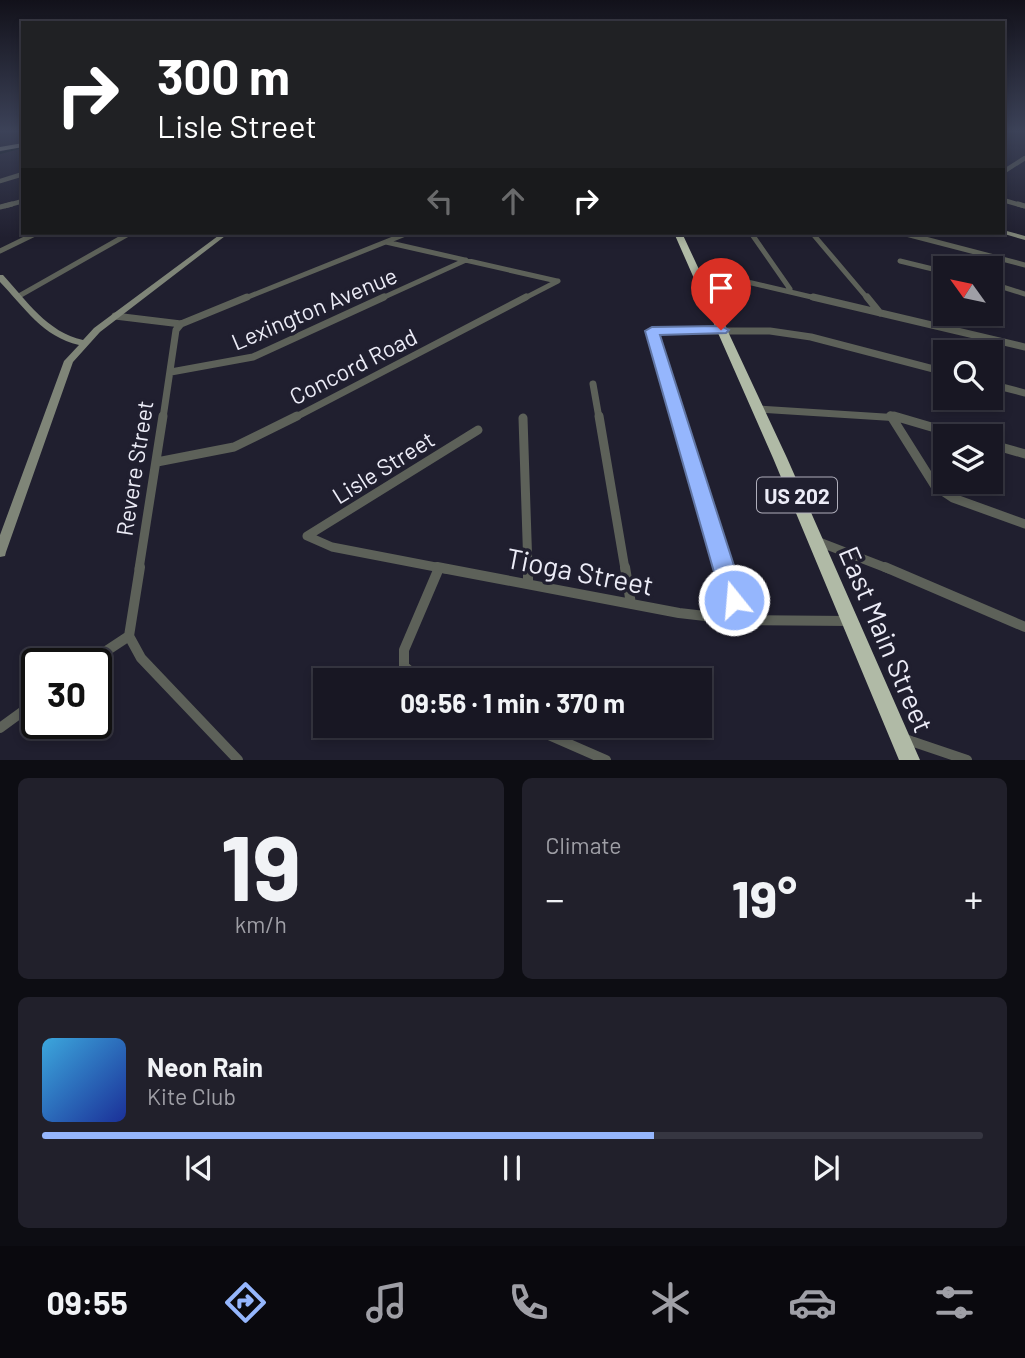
<!DOCTYPE html>
<html lang="en">
<head>
<meta charset="utf-8">
<style>
  :root { --surface:#181723; --page:#21202b; --text:#f1f3f6; --muted:#9f9fa6; --line:#363641; --accent:#95b6fd }
  body { margin:0; font-family:Barlow,sans-serif; background:var(--page); color:var(--text); height:100vh; display:flex; flex-direction:column; font-size:26px; white-space:nowrap }
  * { box-sizing:border-box; margin:0 }
  p { font-size:23px; color:var(--muted) }
  .icon { flex:none; width:38px; height:38px; fill:none; stroke:currentColor; stroke-width:2; stroke-linecap:round; stroke-linejoin:round }
  .map { position:relative; height:760px; overflow:hidden }
  .drawer { display:flex; flex-direction:column; gap:18px; padding:18px; background:#0d0d13; flex:1 }
  .drawer>* { flex:none }
  .banner { position:absolute; left:21px; top:21px; width:984px; height:214px; border-radius:0px; box-shadow:0 4px 10px #0003,0 0 0 2px var(--line); background:#202124; color:#fff; overflow:hidden }
  .needle { width:46px; rotate:303deg }
  .tools { position:absolute; left:933px; top:256px; display:grid; gap:14px }
  .tools a { display:grid; place-items:center; width:70px; height:70px; border-radius:0px; background:var(--surface); box-shadow:0 4px 10px #0003,0 0 0 2px var(--line); font-size:35px }
  .speed { position:absolute; left:21px; top:648px; display:flex; gap:14px; font-size:35px; font-weight:700; text-align:center }
  .speed>* { display:grid; place-content:center; width:91px; height:91px; border-radius:50%; background:var(--surface); box-shadow:0 4px 10px #0003,0 0 0 2px var(--line); line-height:1 }
  .speed .limit { border:4px solid #111; border-radius:10px; background:#fff; color:#111 }
  .pin { position:absolute; display:grid; place-items:center; width:60px; height:60px; color:#fff; margin:-72px -30px; border-radius:50% 50% 50% 0; rotate:-45deg; box-shadow:0 0 7px #0007 }
  .pin .icon { rotate:45deg }
  .me { position:absolute; width:77px; margin:-38px; rotate:343deg; stroke-linejoin:round; filter:drop-shadow(0 0 5px #0008) }
  .turn { display:flex; align-items:center; gap:24px; height:147px; padding:0 21px; font-size:32px }
  .turn .icon { width:91px; height:91px; stroke-width:2.5 }
  .turn b { display:block; font-size:49px; line-height:60px }
  .lanes { display:flex; align-items:center; height:66px; padding:0 21px; background:#0003; justify-content:center; gap:35px; direction:ltr }
  .lanes .off { opacity:.35 }
  .big { font-size:52px; font-weight:700; line-height:1.1 }
  .drawer .tile { flex:1; display:flex; flex-direction:column; justify-content:center; gap:10px; min-width:0; padding:0 24px; border-radius:10px; background:var(--page) }
  .drawer .dial { align-items:center; gap:0 }
  .dial b { font-size:91px; line-height:1 }
  .song { display:flex; align-items:center; gap:21px }
  .cover { width:84px; height:84px; border-radius:10px; background:linear-gradient(135deg,hsl(200 70% 55%),hsl(230 70% 35%)) }
  .played { height:7px; border-radius:4px; background:linear-gradient(90deg,var(--accent) 65%,var(--line) 65%) }
  .keys { display:flex; justify-content:space-around; direction:ltr }
  .heat { display:flex; justify-content:space-between; align-items:center; font-size:38px; direction:ltr }
  .drawer .tiles { flex:1; display:grid; gap:18px; grid-template-columns:1fr 1fr }
  .tile:last-child { grid-column:span 2 }
  .trip { position:absolute; left:313px; top:668px; width:399px; height:70px; border-radius:0px; background:var(--surface); box-shadow:0 4px 10px #0003,0 0 0 2px var(--line); font-weight:700; line-height:70px; text-align:center }
  .tab-bar { display:flex; height:112px; justify-content:space-around; align-items:center; background:#0a090e; color:var(--muted) }
  .tab-bar .icon { width:49px; height:49px }
  .tab-bar .on { color:var(--accent) }
  .tab-bar b { font-size:32px; color:var(--text) }
  .map>svg:first-child { display:block }
  .lines { fill:none; stroke-linecap:round; stroke-linejoin:round }
  .stream { stroke:#071617; stroke-width:2 }
  .street-far4 { stroke:#5d6159; stroke-width:4.5 }
  .street-far3 { stroke:#5d6159; stroke-width:5 }
  .street-far2 { stroke:#5d6159; stroke-width:7 }
  .street-far1 { stroke:#5d6159; stroke-width:9 }
  .street { stroke:#5d6159; stroke-width:10 }
  .secondary { fill:#7f8578; fill-rule:evenodd }
  .primary { fill:#99a090; fill-rule:evenodd }
  .highway { fill:#b0baa6; fill-rule:evenodd }
  .route { fill:#95b6fd; stroke:#6176a4; stroke-width:2 }
  .labels { text-anchor:middle; dominant-baseline:central; stroke-width:7; stroke-linejoin:round; paint-order:stroke }
  .shield { fill:#201f2f; stroke:#afaebb; stroke-width:2 }
  .shield-label { font-size:21px; font-weight:bold; fill:#ececf7 }
  .street-label { font-size:23px; fill:#ececf7; stroke:#201f2f }
  .near-street-label { font-size:28px; fill:#ececf7; stroke:#201f2f }
</style>
</head>
<body>
<div class="map">
<svg width="1025" height="760" viewBox="0 0 1025 760">
  <rect width="100%" height="100%" fill="#201f2f"/>
  <g class="lines">
    <path class="stream" d="M0,153L23,147"/>
    <path class="street-far4" d="M1003,172L1025,158
      M0,181L23,174
      M1003,200L1024,206
      M5,206L23,201"/>
    <path class="street-far3" d="M1018,204L1025,206
      M0,207L12,204
      M751,233L790,289
      M812,233L868,299
      M902,233L1025,265
      M386,242L557,281
      M0,251L37,233
      M900,261L945,272
      M696,270L820,299
      M990,283L1025,294
      M19,296L130,233
      M243,299L408,233
      M380,299L466,260
      M523,299L558,281"/>
    <path class="street-far2" d="M813,297L1025,347
      M867,297L880,313
      M115,316L181,324
      M181,324L247,297
      M171,372L253,357L384,297
      M593,384L599,418
      M990,384L1025,393
      M759,409L900,418
      M890,415L892,418
      M163,418L176,330L181,324
      M294,418L526,297
      M678,418L652,331H770L811,337L945,372"/>
    <path class="street-far1" d="M599,416L625,569
      M678,416L724,569
      M891,416L935,486L953,498L1025,524
      M894,416L962,436
      M523,418L528,569
      M990,444L1025,454
      M157,462L234,447L297,416
      M819,542L889,569
      M139,569L163,416
      M446,569L332,547L307,536L478,430"/>
    <path class="street" d="M437,567L679,613L740,620L849,621
      M528,567V583
      M625,567L631,604
      M724,567L740,620
      M885,567L1025,627
      M129,636L141,658L238,760
      M88,663L129,636L140,567
      M422,681L404,666V650L439,568
      M528,726L606,760
      M0,728L37,701
      M905,739L967,760"/>
    <path class="secondary" d="M1003,230L1025,236V240L1001,233H1003Z
      M222,233H229L100,332L73,362L6,552L5,556L0,557V535L64,361L79,345C43,337 24,307 0,282V275H3C27,301 47,332 83,340L94,328Z"/>
    <path class="primary" d="M23,143V147L0,151V147Z"/>
    <path class="highway" d="M674,233H682L787,458L920,760H899L773,458Z"/>
  </g>
  <linearGradient id="sky" x2="0" y2="1"><stop stop-color="#12111a"/><stop offset="0.55" stop-color="#3c4258"/><stop offset="1" stop-color="#3c4258" stop-opacity="0"/></linearGradient>
  <rect width="1025" height="238" fill="url(#sky)"/>
  <path class="route" d="M721,326L729,330L726,333L660,335L745,600L742,607L734,610L726,607L722,600L645,331L652,327Z"/>
  <g class="labels">
    <rect class="shield" x="757" y="477.5" width="80" height="35" rx="5"/>
    <g class="shield-label">
      <text x="797" y="495">US 202</text>
    </g>
    <g class="street-label">
      <text transform="translate(314 308) rotate(-23)">Lexington Avenue</text>
      <text transform="translate(353 366) rotate(-27)">Concord Road</text>
      <text transform="translate(383 467) rotate(-32)">Lisle Street</text>
      <text transform="translate(134 468) rotate(-81)">Revere Street</text>
    </g>
    <g class="near-street-label">
      <text transform="translate(580 571) rotate(11)">Tioga Street</text>
      <text transform="translate(887 639) rotate(67)">East Main Street</text>
    </g>
  </g>
</svg>
<div class="tools">
<a><svg class="needle" viewBox="-14 -14 28 28"><path d="M0-13l5 13h-10z" fill="#e53935"/><path d="M0 13l5-13h-10z" fill="#9f9fa6"/></svg></a>
<a><svg class="icon" aria-label="search" viewBox="0 0 24 24"><circle cx="10" cy="10" r="6"/><path d="M15 15l6 6"/></svg></a>
<a><svg class="icon" aria-label="layers" viewBox="0 0 24 24"><path d="M12 4l9 5-9 5-9-5zM3 14l9 5 9-5"/></svg></a>
</div>
<div class="speed"><div class="limit">30</div></div>
<div class="pin" style="left:721px;top:330px;background:#d93025"><svg class="icon" aria-label="arrive" viewBox="0 0 24 24"><path d="M6 21V4h12l-3 4 3 4H6"/></svg></div>
<svg class="me" style="left:734px;top:600px" viewBox="-20 -20 40 40"><circle r="17" fill="#95b6fd" stroke="#fff" stroke-width="3"/><path d="M0-11L8 9 0 5-8 9z" fill="#fff"/></svg>
<div class="trip">09:56 · 1 min · 370 m</div>
<div class="banner">
<div class="turn"><svg class="icon" aria-label="right" viewBox="0 0 24 24"><path d="M7 20v-9h11M14 6l5 5-5 5"/></svg><div><b>300 m</b>Lisle Street</div></div>
<div class="lanes"><svg class="icon off" aria-label="left" viewBox="0 0 24 24"><path d="M17 20v-9H6M10 6l-5 5 5 5"/></svg><svg class="icon off" aria-label="ahead" viewBox="0 0 24 24"><path d="M12 20V5M6 11l6-6 6 6"/></svg><svg class="icon" aria-label="right" viewBox="0 0 24 24"><path d="M7 20v-9h11M14 6l5 5-5 5"/></svg></div>
</div>
</div>
<section class="drawer">
<div class="tiles">
<div class="tile dial"><b>19</b><p>km/h</p></div>
<div class="tile"><p>Climate</p>
<div class="heat"><a>−</a><b class="big">19°</b><a>+</a></div>
</div>
<div class="tile">
<div class="song"><i class="cover"></i><div><b>Neon Rain</b><p>Kite Club</p></div></div>
<div class="played"></div>
<div class="keys"><svg class="icon" aria-label="previous" viewBox="0 0 24 24"><path d="M18 5L8 12l10 7zM5 5v14"/></svg><svg class="icon" aria-label="pause" viewBox="0 0 24 24"><path d="M8 5v14M16 5v14"/></svg><svg class="icon" aria-label="next" viewBox="0 0 24 24"><path d="M6 5l10 7-10 7zM19 5v14"/></svg></div>
</div>
</div>
</section>
<nav class="tab-bar">
<b>09:55</b>
<svg class="icon on" aria-label="directions" viewBox="0 0 24 24"><path d="M12 3l9 9-9 9-9-9zM9 14v-3h6M13 9l2 2-2 2"/></svg>
<svg class="icon" aria-label="music" viewBox="0 0 24 24"><path d="M9 18V5l10-2v13"/><circle cx="6" cy="18" r="3"/><circle cx="16" cy="16" r="3"/></svg>
<svg class="icon" aria-label="phone" viewBox="0 0 24 24"><path d="M5 4h4l2 5-3 2q2 4 5 5l2-3 5 2v4C11 20 4 13 5 4z"/></svg>
<svg class="icon" aria-label="climate" viewBox="0 0 24 24"><path d="M12 3v18M4 7l16 10M4 17L20 7"/></svg>
<svg class="icon" aria-label="car" viewBox="0 0 24 24"><path d="M5 17H2v-5l4-1 3-4h7l3 4 3 1v5h-3M9 17h6M6 11h13"/><circle cx="7" cy="17" r="2"/><circle cx="17" cy="17" r="2"/></svg>
<svg class="icon" aria-label="filters" viewBox="0 0 24 24"><path d="M4 7h16M4 17h16"/><circle cx="9" cy="7" r="2"/><circle cx="15" cy="17" r="2"/></svg>
</nav>
</body>
</html>
